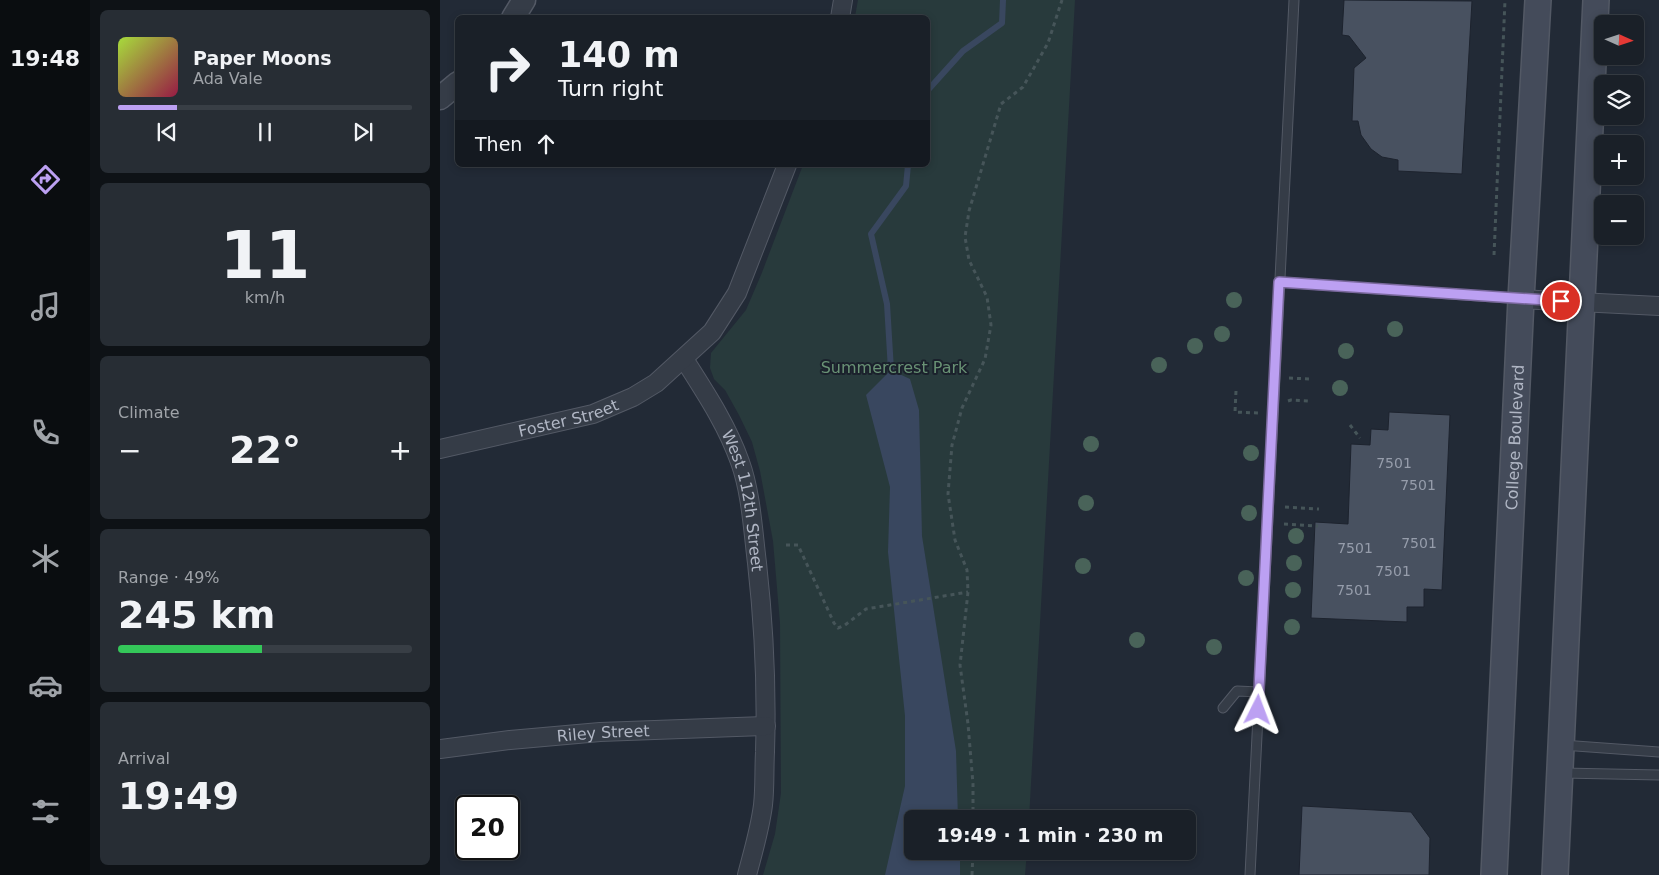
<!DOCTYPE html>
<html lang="en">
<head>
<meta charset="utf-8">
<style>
  :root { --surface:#1a2028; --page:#272d34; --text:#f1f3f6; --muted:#9fa3a8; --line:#383e45; --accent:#bca0f2 }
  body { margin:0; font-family:"DejaVu Sans",sans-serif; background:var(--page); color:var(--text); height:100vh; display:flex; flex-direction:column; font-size:19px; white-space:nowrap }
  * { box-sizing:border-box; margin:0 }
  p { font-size:16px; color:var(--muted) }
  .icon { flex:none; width:28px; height:28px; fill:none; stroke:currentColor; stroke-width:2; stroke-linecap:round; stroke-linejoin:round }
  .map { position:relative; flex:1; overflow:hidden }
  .panel { display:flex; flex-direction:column; gap:10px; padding:10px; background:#0e1216; width:350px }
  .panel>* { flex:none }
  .banner { position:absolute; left:15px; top:15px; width:475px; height:152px; border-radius:8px; box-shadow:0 2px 8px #0003,0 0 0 1px var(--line); background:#1a2028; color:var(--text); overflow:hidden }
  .needle { width:32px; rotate:93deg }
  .controls { position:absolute; left:1154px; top:15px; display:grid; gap:10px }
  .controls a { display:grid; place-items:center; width:50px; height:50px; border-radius:8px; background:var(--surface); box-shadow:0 2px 8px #0003,0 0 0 1px var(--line); font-size:25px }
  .speed { position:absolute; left:15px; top:795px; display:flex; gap:10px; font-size:25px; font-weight:700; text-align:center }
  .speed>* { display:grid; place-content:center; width:65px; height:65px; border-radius:50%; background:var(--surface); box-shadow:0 2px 8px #0003,0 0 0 1px var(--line); line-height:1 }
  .speed .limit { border:2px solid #111; border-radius:8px; background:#fff; color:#111 }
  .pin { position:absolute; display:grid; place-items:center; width:42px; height:42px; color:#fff; margin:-21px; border:2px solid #fff; border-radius:50%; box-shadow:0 1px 5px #0007 }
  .me { position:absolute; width:55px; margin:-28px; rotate:3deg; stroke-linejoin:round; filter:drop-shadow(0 0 4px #0008) }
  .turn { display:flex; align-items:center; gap:18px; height:105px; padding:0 20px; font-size:22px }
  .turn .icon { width:65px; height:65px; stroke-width:2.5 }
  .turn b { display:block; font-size:35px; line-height:42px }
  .then { display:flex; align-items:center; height:48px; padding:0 20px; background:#0003; gap:10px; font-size:19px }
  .big { font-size:38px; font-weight:700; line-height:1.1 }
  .panel .card { flex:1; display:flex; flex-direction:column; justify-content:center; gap:8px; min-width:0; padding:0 18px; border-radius:8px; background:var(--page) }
  .panel .dial { align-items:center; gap:0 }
  .dial b { font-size:65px; line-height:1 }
  .song { display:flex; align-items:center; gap:15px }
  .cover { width:60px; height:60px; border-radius:8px; background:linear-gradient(135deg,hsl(80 70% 55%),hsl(340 70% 35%)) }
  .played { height:5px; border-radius:2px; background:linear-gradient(90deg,var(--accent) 20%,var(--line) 20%) }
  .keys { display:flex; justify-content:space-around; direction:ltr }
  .heat { display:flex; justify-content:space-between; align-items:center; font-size:28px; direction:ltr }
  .charge { height:8px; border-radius:4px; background:linear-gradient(90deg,#34c759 49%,var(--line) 0) }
  .trip { position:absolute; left:464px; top:810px; width:292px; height:50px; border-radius:8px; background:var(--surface); box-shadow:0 2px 8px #0003,0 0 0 1px var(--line); font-weight:700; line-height:50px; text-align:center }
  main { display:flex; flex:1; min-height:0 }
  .tab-bar { display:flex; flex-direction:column; width:90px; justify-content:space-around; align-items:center; background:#0a0d10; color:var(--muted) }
  .tab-bar .icon { width:35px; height:35px }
  .tab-bar .active { color:var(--accent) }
  .tab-bar b { font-size:22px; color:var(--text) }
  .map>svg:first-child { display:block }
  .green { fill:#283a3c }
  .water { fill:#39475f }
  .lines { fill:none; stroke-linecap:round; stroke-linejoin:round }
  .stream { stroke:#39475f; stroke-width:6 }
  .building { fill:#485160; stroke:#1d232e }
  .service-casing { stroke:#535965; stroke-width:11 }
  .minor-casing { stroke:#535965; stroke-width:20 }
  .tertiary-casing { stroke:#535965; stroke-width:25 }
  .secondary-casing { stroke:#535965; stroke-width:28 }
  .path { stroke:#465559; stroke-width:3; stroke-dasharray:4 4; stroke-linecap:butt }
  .service { stroke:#353c47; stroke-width:9 }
  .minor { stroke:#353c47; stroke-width:18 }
  .tertiary { stroke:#353c47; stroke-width:22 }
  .secondary { stroke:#444b5a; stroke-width:25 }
  .tree { fill:#496359 }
  .route-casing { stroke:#7a689d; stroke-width:12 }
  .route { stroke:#bca0f2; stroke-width:9 }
  .labels { text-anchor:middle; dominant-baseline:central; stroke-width:4; stroke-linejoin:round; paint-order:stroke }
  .number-label { font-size:14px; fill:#969dab }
  .park-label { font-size:16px; fill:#699275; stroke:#1b212c }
  .street-label { font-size:16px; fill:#b0b6c4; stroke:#1b212c }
</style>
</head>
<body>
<main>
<nav class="tab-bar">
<b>19:48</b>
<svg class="icon active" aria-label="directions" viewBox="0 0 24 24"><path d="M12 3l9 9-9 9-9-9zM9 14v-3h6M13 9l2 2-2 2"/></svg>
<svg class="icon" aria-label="music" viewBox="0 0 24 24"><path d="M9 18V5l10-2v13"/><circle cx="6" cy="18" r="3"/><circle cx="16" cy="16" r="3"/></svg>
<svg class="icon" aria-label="phone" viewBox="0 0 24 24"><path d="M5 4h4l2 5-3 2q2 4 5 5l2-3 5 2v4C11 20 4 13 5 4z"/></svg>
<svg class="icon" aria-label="climate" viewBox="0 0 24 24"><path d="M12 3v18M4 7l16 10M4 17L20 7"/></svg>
<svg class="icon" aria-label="car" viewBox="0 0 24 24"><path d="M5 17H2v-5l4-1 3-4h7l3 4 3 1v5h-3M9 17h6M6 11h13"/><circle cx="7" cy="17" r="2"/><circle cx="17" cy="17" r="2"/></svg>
<svg class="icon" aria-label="filters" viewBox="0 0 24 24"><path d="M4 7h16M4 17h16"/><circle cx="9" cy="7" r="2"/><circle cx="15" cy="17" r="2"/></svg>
</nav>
<section class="panel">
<div class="card">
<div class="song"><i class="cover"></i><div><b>Paper Moons</b><p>Ada Vale</p></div></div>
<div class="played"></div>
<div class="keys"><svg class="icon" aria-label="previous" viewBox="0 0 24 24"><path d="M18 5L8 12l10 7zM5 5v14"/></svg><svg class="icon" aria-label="pause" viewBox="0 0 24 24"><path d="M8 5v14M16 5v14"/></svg><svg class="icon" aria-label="next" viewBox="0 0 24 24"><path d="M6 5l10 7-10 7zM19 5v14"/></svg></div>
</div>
<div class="card dial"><b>11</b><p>km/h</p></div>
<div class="card"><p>Climate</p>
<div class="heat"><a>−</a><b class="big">22°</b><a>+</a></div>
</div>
<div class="card"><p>Range · 49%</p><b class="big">245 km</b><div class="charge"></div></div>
<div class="card"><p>Arrival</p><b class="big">19:49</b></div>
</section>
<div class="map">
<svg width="1219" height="875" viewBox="0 0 1219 875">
  <rect width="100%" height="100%" fill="#222a36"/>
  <path class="green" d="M418,0H635L589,819H472V851H587L585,875H323L335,834L341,793L340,623L333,541L320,471L312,442L299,415L285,390L274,379L270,368L271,353L306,310L321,275L363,165H488V18L415,17Z"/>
  <path class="water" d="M451,370L470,379L479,410L482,536L516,751L518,819H472V851H520V875H445L465,786V716L448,552L450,487L426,395Z"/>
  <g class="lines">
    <path class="stream" d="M488,90L523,51L562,23L563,0
      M451,370L447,304L431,234L466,186L468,165"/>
  </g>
  <path class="building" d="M904,0L1032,1L1022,174L958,171V160L942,157L931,149L921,135L918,121H912L914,68L926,58L909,36L902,35Z
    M949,412L1010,415L1002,590L984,589V607H967V622L871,618L875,522L908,524L911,444L930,445L931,429L948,430Z
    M862,806L971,812L990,838L989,875H859Z"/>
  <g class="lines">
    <g class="service-casing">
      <path id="service" d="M839,282L1081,299
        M783,708L797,691L819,692
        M1122,745L1219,752
        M1123,773L1219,775
        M810,875L854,0"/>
    </g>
    <g class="minor-casing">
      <g id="minor">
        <path d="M400,18L403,0"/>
        <path d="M1081,299L1219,306"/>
        <path id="s1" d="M244,359C265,392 287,425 300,462C311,492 313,531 317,563C324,626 327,688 325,752C324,769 325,788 323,805C320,829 313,852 307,875"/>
        <path id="s2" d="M0,449L153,414L193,397L216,383L272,332L297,293L347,165"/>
        <path id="s3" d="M0,749L70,740L160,732L326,726"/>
      </g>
    </g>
    <g class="tertiary-casing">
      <path id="tertiary" d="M73,18L84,0
        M0,98L18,83"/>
    </g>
    <g class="secondary-casing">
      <g id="secondary">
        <path id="s4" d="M1054,875L1081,299L1098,0"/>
        <path d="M1115,875L1156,0"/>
      </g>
    </g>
    <path class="path" d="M1054,255L1065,0
      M849,378L869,379
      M796,391L795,412L818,413
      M848,401L851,400L868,401
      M910,425L920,438
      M845,507L879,509
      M844,524L878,526
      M346,545H358L394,623L398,628L405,625L426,609L528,592
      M533,819V784L528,724L520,665L528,592L527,570L515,540L508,494L512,445L522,408L545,359L551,325L547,297L529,260L525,237L529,211L561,104L583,87L608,43L622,0
      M532,875L533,851"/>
    <use href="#service" class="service"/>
    <use href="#minor" class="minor"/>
    <use href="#tertiary" class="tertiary"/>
    <use href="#secondary" class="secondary"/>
  </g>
  <g class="tree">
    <circle cx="794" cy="300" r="8"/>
    <circle cx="955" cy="329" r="8"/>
    <circle cx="782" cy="334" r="8"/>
    <circle cx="755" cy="346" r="8"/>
    <circle cx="906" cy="351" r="8"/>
    <circle cx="719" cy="365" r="8"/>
    <circle cx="900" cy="388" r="8"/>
    <circle cx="651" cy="444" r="8"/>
    <circle cx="811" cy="453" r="8"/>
    <circle cx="646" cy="503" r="8"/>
    <circle cx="809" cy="513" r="8"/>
    <circle cx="856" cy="536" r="8"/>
    <circle cx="854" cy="563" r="8"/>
    <circle cx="643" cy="566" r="8"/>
    <circle cx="806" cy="578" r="8"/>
    <circle cx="853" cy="590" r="8"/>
    <circle cx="852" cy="627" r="8"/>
    <circle cx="697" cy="640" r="8"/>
    <circle cx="774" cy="647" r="8"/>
  </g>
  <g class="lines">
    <g class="route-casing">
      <path id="route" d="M818,710L839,282L1121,301"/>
    </g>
    <use href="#route" class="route"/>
  </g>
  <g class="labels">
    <g class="number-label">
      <text x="954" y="463">7501</text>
      <text x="978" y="485">7501</text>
      <text x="979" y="543">7501</text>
      <text x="915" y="548">7501</text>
      <text x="953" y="571">7501</text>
      <text x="914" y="590">7501</text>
    </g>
    <g class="park-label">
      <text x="454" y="367">Summercrest Park</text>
    </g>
    <g class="street-label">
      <text stroke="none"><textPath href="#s2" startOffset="132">Foster Street</textPath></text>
      <text stroke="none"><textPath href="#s4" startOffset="438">College Boulevard</textPath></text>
      <text stroke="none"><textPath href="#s1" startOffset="156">West 112th Street</textPath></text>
      <text stroke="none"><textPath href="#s3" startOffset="164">Riley Street</textPath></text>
    </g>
  </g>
</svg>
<div class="controls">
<a><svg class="needle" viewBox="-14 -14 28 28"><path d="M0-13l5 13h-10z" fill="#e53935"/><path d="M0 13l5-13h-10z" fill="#9fa3a8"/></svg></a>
<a><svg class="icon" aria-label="layers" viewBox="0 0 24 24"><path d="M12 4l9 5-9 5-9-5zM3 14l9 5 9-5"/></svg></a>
<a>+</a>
<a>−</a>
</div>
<div class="speed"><div class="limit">20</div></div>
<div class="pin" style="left:1121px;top:301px;background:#d93025"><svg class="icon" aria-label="arrive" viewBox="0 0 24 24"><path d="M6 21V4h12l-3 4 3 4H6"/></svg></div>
<svg class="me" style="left:818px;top:710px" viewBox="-20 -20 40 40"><path d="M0-17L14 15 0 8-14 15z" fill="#bca0f2" stroke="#fff" stroke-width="4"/></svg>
<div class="trip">19:49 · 1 min · 230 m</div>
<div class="banner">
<div class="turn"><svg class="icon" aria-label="right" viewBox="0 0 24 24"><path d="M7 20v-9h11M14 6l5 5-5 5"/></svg><div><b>140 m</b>Turn right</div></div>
<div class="then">Then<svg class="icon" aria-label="ahead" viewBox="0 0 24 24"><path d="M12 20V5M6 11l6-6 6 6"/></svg></div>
</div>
</div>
</main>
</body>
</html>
